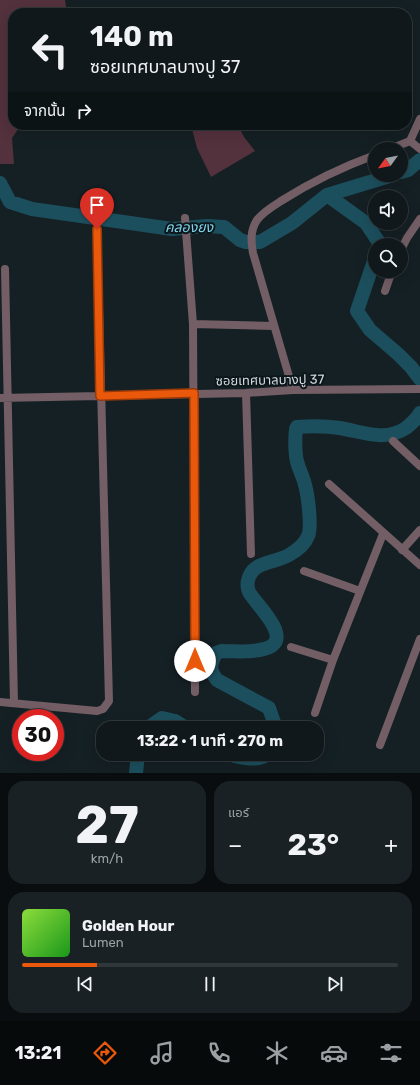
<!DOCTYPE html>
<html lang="th">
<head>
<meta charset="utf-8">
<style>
  :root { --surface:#10181b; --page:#192124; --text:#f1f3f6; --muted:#9ca0a3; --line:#30373a; --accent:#ea580c }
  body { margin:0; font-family:Rubik,"Noto Sans Thai",sans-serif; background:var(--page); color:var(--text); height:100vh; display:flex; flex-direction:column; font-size:15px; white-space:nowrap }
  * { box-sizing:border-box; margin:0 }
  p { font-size:13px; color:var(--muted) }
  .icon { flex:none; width:22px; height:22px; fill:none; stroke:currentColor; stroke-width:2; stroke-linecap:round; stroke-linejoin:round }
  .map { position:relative; height:773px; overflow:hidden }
  .panel { display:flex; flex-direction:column; gap:8px; padding:8px; background:#090d0f; flex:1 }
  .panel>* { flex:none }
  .banner { position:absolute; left:8px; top:8px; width:404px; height:122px; border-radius:16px; box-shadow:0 4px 16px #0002,0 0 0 1px var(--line); background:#10181b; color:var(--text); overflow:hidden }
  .needle { width:26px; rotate:237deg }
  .controls { position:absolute; left:368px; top:142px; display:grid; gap:8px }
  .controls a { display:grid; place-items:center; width:40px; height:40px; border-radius:50%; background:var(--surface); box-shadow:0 4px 16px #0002,0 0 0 1px var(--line); font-size:20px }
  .speed { position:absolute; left:12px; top:709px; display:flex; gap:8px; font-size:20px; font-weight:700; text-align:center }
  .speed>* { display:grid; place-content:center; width:52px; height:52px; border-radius:50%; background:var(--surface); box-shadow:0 4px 16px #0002,0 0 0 1px var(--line); line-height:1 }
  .speed .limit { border:6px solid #d22; background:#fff; color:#111 }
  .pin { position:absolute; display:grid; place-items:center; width:34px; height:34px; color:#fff; margin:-41px -17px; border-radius:50% 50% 50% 0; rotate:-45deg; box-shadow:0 0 4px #0007 }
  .pin .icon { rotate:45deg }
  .me { position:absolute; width:44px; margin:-22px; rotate:0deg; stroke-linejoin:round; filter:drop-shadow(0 0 3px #0008) }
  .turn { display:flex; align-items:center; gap:14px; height:84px; padding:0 16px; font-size:18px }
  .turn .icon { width:52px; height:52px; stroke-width:2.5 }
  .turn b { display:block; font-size:28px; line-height:34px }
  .then { display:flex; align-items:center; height:38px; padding:0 16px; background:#0003; gap:8px; font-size:15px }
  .big { font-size:30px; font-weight:700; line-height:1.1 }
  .panel .widget { flex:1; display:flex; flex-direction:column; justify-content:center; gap:6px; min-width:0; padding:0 14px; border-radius:16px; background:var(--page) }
  .panel .dial { align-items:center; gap:0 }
  .dial b { font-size:52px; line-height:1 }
  .song { display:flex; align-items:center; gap:12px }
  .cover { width:48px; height:48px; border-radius:6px; background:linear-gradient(135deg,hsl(90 70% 55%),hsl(120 70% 35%)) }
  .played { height:4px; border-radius:2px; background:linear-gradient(90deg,var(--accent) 20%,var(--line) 20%) }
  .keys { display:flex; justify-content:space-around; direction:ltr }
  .heat { display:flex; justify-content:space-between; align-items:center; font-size:22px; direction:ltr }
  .panel .tiles { flex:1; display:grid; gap:8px; grid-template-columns:1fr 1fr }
  .widget:last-child { grid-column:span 2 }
  .trip { position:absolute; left:96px; top:721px; width:228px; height:40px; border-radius:16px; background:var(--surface); box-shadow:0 4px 16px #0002,0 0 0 1px var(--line); font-weight:700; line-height:40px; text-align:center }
  .tabs { display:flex; height:64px; justify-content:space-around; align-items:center; background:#060a0b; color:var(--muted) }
  .tabs .icon { width:28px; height:28px }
  .tabs .current { color:var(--accent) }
  .tabs b { font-size:18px; color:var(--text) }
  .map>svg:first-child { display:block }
  .green { fill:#53313d }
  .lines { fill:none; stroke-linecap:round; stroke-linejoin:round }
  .canal { stroke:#1c4f5d; stroke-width:14 }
  .street { stroke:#725e64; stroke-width:8 }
  .route-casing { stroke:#983908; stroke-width:10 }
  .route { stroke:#ea580c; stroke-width:7 }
  .labels { text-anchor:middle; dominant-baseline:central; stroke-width:4; stroke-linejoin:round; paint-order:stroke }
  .street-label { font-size:13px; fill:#d5dcdf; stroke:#0c171b }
  .water-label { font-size:14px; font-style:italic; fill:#81d3ed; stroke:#0c171b }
</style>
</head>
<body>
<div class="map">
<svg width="420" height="773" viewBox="0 0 420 773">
  <rect width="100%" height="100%" fill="#152024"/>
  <path class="green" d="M0,0H65L67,13H13V125H21L12,138L14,164H0Z
    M191,125H238L244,137L255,151L211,177L197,148Z"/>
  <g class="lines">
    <path class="canal" d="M401,172L408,170L420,160
      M0,183L10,202L32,209L172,229L207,226L224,227L240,240L246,242H260L292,223L327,195L393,175
      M327,195L366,223L380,244L379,245
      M375,258L357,311L370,330L398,354L411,367L420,379
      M148,728L162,718L175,721L186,728
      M276,728L269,708L217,680C209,669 210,665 216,653L222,651C236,651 251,653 264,649C297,641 256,605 249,592C247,587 247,582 249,577C255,561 275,563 289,555C296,551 305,544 308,536C312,528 308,495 305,485C303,475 297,467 296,456C295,447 295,438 296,429L297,427C312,426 326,426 340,428C363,432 385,442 406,428C411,424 417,419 420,413
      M229,754C239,758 259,762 267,754
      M136,773L138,754"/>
    <path class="street" d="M410,141L420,149
      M390,149L410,141L420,119
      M185,218L193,324L195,692
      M401,250L407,238L420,219
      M5,269L14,703
      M385,291L392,271
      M193,324L274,326
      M293,390L253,253C251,241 250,231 257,220C263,212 273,206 281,201C311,182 342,167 375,155
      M246,393L251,554
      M0,398L246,393L293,390L420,389
      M393,441L420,466
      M329,484L420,565
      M402,550L420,530
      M304,571L360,591
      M291,647L333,660
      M0,702L97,711L103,709L109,701L97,229
      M315,713L333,660L383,534
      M380,745L420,639"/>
  </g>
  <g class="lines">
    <g class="route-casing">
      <path id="route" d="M97,229L100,396L194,393L195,661"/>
    </g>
    <use href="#route" class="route"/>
  </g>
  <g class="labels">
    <g class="street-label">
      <text transform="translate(270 380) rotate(-1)">ซอยเทศบาลบางปู 37</text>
    </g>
    <g class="water-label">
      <text x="189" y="227">คลองยง</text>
    </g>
  </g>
</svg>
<div class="controls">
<a><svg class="needle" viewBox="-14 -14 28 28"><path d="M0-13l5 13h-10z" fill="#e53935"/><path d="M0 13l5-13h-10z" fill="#9ca0a3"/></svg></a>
<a><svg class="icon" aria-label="sound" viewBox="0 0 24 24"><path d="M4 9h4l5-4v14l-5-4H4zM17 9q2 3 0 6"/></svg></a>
<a><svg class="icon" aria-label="search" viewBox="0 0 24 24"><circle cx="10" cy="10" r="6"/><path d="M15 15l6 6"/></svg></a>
</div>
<div class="speed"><div class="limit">30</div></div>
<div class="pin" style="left:97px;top:229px;background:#d93025"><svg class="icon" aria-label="arrive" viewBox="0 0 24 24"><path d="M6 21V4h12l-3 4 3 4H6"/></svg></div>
<svg class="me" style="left:195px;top:661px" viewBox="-20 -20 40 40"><circle r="19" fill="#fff"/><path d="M0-13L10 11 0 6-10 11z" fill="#ea580c"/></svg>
<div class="trip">13:22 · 1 นาที · 270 m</div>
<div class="banner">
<div class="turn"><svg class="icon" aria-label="left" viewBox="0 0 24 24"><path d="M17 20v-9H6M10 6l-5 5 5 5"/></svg><div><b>140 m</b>ซอยเทศบาลบางปู 37</div></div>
<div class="then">จากนั้น<svg class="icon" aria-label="right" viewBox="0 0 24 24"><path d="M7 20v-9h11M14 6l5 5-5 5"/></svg></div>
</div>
</div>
<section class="panel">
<div class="tiles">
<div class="widget dial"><b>27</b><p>km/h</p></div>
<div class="widget"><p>แอร์</p>
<div class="heat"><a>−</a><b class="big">23°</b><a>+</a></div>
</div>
<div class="widget">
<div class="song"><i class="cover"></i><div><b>Golden Hour</b><p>Lumen</p></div></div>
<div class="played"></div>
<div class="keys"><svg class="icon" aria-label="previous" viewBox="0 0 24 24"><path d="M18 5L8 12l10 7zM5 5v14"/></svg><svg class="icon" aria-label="pause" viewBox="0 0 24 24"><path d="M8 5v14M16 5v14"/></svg><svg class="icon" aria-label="next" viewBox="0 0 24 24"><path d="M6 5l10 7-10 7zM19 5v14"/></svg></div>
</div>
</div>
</section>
<nav class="tabs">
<b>13:21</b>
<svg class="icon current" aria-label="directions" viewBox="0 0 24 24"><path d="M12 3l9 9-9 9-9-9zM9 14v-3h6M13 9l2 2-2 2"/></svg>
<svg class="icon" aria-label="music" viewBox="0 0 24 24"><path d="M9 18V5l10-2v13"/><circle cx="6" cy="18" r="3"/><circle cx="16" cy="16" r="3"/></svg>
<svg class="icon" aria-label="phone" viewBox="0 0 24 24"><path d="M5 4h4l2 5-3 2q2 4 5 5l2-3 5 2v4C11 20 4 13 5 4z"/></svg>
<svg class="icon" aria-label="climate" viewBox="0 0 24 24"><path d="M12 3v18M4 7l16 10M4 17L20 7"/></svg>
<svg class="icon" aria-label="car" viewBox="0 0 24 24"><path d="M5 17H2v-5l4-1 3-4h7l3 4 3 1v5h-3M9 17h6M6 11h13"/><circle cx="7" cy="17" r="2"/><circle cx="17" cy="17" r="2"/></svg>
<svg class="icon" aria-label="filters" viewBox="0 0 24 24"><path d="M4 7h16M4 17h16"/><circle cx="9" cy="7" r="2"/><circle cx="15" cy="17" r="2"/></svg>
</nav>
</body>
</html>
